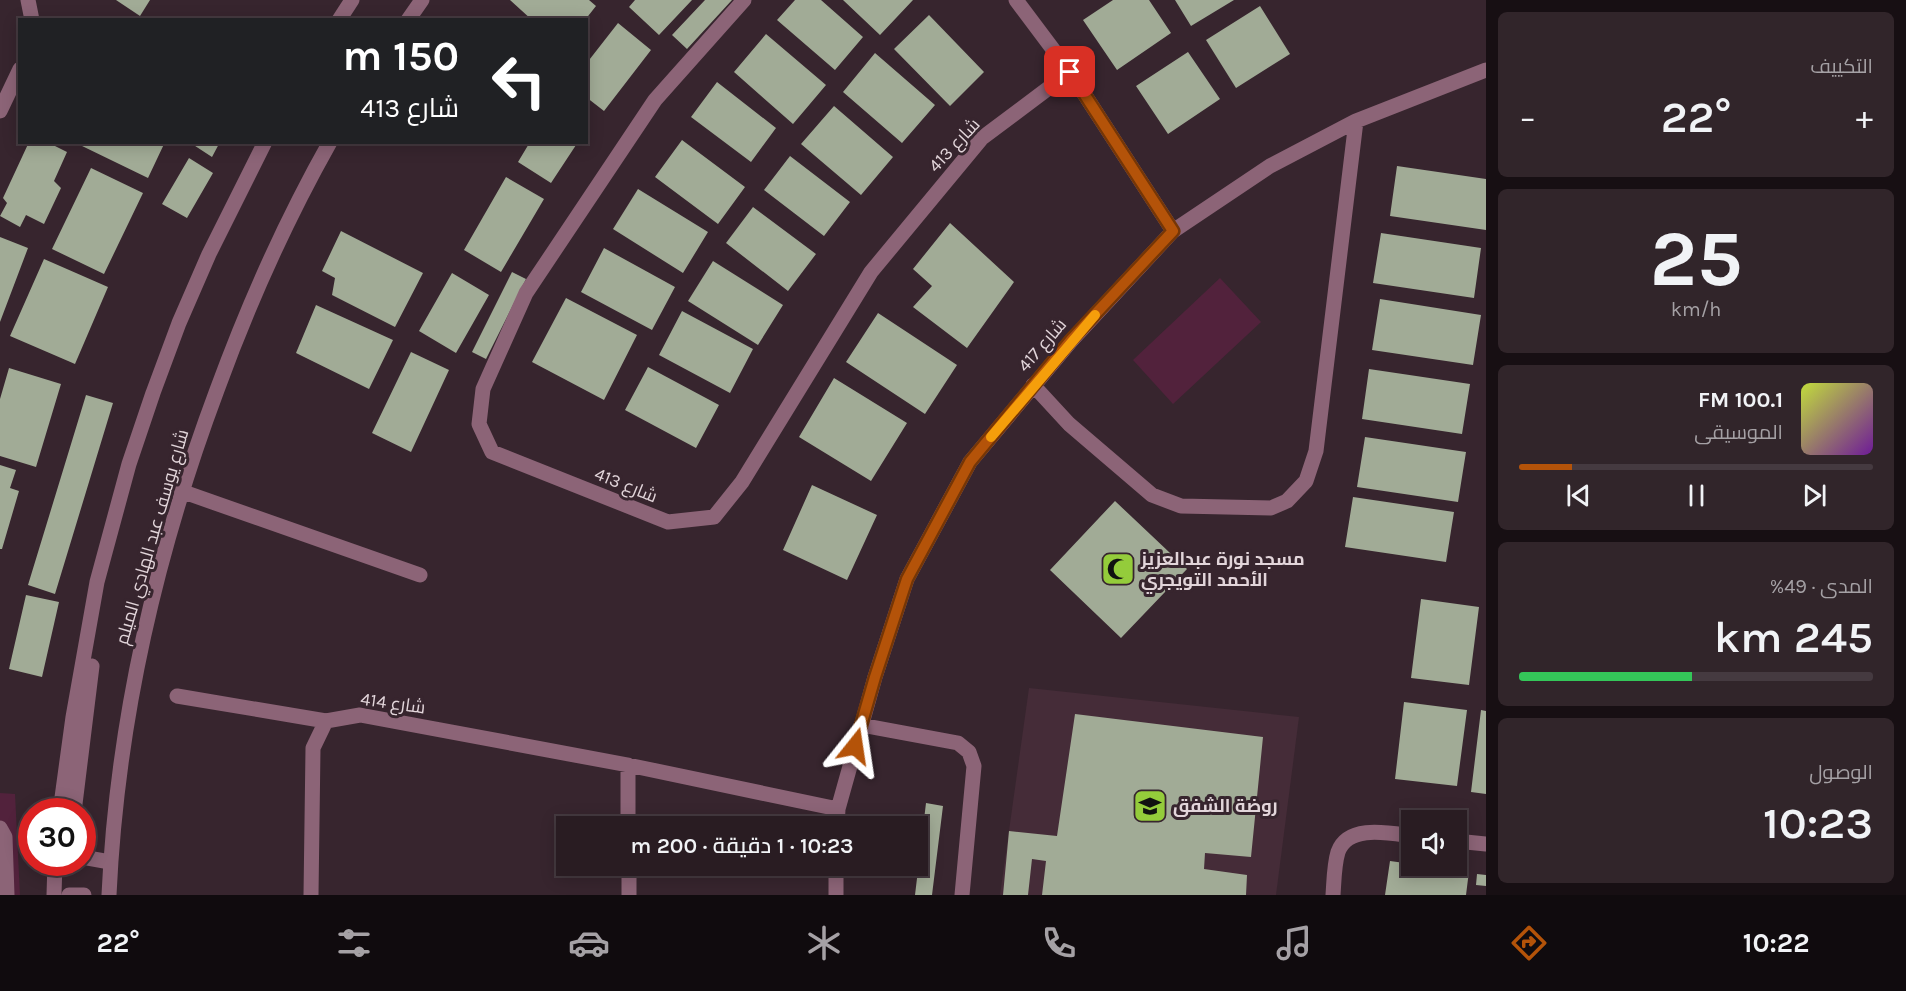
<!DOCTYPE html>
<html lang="ar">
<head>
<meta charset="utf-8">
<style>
  :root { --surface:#291c22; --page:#31252a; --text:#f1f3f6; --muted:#a5a1a5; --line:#453a40; --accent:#b45309 }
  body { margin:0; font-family:Karla,Cairo,sans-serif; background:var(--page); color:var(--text); direction:rtl; height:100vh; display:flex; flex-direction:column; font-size:22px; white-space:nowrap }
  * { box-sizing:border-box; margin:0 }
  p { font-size:20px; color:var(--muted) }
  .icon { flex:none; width:33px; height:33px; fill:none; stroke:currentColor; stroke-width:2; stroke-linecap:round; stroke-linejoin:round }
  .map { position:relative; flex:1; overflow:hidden; direction:ltr }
  .drawer { display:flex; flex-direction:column; gap:12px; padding:12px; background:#170f13; width:420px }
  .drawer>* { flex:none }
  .guide { position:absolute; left:18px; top:18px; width:570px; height:126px; border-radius:0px; box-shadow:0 3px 15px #0003,0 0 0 2px var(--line); direction:rtl; background:#202124; color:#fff; overflow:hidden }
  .controls { position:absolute; left:1401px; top:810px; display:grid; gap:12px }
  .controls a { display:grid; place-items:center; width:66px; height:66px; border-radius:0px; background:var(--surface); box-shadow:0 3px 15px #0003,0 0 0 2px var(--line); font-size:30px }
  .speed { position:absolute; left:18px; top:798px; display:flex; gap:12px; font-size:30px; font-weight:700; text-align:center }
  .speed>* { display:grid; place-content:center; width:78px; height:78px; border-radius:50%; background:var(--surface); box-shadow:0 3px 15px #0003,0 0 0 2px var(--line); line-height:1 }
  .speed .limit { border:9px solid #d22; background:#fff; color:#111 }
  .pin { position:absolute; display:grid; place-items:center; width:51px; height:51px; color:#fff; margin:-26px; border-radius:12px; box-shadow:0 3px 9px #0006 }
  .me { position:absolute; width:66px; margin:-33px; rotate:15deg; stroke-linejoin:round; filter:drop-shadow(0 0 4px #0008) }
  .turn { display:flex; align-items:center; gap:21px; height:126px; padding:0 30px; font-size:27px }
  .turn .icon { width:78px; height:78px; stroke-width:2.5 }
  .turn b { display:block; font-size:42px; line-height:51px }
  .big { font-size:45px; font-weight:600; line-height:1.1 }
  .drawer .widget { flex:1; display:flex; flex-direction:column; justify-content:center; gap:9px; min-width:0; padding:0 21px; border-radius:9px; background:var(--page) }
  .drawer .dial { align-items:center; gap:0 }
  .dial b { font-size:78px; line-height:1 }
  .song { display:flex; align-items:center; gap:18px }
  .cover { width:72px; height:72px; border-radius:9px; background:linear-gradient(135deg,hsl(70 70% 55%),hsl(280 70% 35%)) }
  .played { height:6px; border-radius:3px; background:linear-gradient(90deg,var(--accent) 15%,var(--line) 15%) }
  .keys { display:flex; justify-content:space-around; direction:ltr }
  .heat { display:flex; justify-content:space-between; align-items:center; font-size:33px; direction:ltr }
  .charge { height:9px; border-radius:4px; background:linear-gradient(90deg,#34c759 49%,var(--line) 0) }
  .trip { position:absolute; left:556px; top:816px; width:372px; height:60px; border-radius:0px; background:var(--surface); box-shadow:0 3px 15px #0003,0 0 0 2px var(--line); font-weight:600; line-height:60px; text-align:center; direction:rtl }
  .tab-bar { display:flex; height:96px; justify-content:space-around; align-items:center; background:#100b0e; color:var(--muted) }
  .tab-bar .icon { width:42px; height:42px }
  .tab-bar .current { color:var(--accent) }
  .tab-bar b { font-size:27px; color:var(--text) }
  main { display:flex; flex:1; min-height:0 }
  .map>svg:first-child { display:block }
  .built { fill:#452c38 }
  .green { fill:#52223c }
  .building { fill:#a1ab96 }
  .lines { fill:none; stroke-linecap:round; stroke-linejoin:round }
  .minor { stroke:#8c6477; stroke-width:15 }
  .route-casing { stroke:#753606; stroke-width:15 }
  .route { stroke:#b45309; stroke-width:10 }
  .slow { stroke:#f59e0b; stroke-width:10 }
  .labels { text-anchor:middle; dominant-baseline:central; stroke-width:6; stroke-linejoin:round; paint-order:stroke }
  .street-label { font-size:18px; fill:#e2d5da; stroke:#37252e }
  .poi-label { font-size:18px; font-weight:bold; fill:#e2d5da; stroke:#37252e; text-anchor:start }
</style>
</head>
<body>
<main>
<section class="drawer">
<div class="widget"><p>التكييف</p>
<div class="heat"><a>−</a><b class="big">22°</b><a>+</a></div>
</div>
<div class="widget dial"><b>25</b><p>km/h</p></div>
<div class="widget">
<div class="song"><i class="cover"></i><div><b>100.1 FM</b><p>الموسيقى</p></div></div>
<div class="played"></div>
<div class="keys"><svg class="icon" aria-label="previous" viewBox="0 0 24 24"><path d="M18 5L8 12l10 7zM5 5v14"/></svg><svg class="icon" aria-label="pause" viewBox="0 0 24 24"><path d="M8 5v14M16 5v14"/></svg><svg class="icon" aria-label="next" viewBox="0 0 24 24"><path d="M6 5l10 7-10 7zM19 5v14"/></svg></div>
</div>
<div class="widget"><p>المدى · 49%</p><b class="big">245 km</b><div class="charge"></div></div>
<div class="widget"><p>الوصول</p><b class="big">10:23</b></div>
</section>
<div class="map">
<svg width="1486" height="895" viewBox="0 0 1486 895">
  <rect width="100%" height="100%" fill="#37252e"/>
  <path class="built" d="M1029,688L1299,717L1276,895H1000Z"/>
  <path class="green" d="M1220,278L1261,322L1173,404L1133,360Z
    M0,793L15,794L20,895H0Z"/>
  <path class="building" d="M116,0H150L140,16Z
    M510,0H589L596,6L585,20H532Z
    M635,0H692L659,35L629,7Z
    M705,0H732L687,49L672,35Z
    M795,0H821L863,37L835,70L777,20Z
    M843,0H913L880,35Z
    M1113,0H1149L1171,33L1117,70L1083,20Z
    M1175,0H1234L1191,26Z
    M1260,6L1290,54L1236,88L1206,40Z
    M929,15L984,72L950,106L894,49Z
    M618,23L651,50L604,111L586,97V64Z
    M766,34L826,85L793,124L734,72Z
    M1188,52L1220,99L1168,134L1136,86Z
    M875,53L935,105L902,143L843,92Z
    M717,82L776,128L751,162L691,117Z
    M834,106L893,157L861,195L801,144Z
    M682,140L745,187L718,224L655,177Z
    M29,142H47L67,152L54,181L61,188L44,224L26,215L20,227L0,216L7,203L3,198Z
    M81,142H165L148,178L80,145Z
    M189,142H220L212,157Z
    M530,142H578L551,183L518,162Z
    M790,156L850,202L824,236L764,190Z
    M189,158L213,173L187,218L162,204Z
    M1397,166L1486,179V230L1390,216Z
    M91,168L143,193L104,274L52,249Z
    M506,177L544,199L501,272L464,250Z
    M638,189L708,232L683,273L613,229Z
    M753,207L816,254L788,291L726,243Z
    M950,223L1014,282L967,348L913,307L932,286L913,269Z
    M341,231L423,273L395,327L332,295L335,278L322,271Z
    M1381,233L1481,248L1474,298L1373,283Z
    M0,237L28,248L0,322Z
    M604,248L675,287L652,330L581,292Z
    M44,259L108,287L75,364L10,336Z
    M713,261L783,305L758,345L688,301Z
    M512,272L526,279L486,359L472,352Z
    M452,273L489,295L456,353L419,331Z
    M566,298L637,335L604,400L532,362Z
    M1380,299L1481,315L1473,365L1372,350Z
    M316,305L393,340L369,389L296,353Z
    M682,311L753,349L730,393L659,355Z
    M878,313L957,365L925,414L846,362Z
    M411,352L449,370L411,452L372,433Z
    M648,367L719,405L696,448L625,410Z
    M9,368L61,384L36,467L0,456V399Z
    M1369,369L1470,384L1462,434L1362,419Z
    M834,378L907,423L871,481L799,437Z
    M86,395L113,403L55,594L28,585Z
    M1365,437L1466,452L1458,502L1357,487Z
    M0,465L16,470L10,488L19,491L2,549H0Z
    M812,485L877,515L847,580L783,550Z
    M1353,497L1454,512L1446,562L1345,547Z
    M1115,501L1187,569L1121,638L1050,570Z
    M26,595L59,602L42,677L9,669Z
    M1421,599L1479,607L1469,685L1411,678Z
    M1404,702L1467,710L1457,786L1395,779Z
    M1481,710L1486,711V794L1471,792Z
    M1075,714L1263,737L1251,857L1205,853L1204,869L1247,875L1246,895H1042L1046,861L1032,859L1028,895H1003L1009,831L1057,836Z
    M926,803L943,806L932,895H915Z
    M1390,861L1412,864V866L1469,871L1466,895H1385Z
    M1477,874L1486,875V886L1476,885Z"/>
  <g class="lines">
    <path class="minor" d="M28,0L32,20
      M744,0L655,100L526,293L483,389L479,424L492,452L668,522L714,517L742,482L871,272L982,138L1070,72
      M1016,0L1070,72L1173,231
      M339,20L352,0
      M408,20L422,0
      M0,111L20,69
      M1033,385L1069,424L1152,495L1181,506L1271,508L1287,501L1306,481L1316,451L1356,121
      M181,491L420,575
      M177,696L326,721
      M861,725L958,743L969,752L974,766L962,895
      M628,765V826
      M60,812L73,717L97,582L129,464L153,393L179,323L209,254L265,142
      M74,812L92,666
      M837,826L838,809L875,677L907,579L970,462L1071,341L1173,231L1270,166L1356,121L1486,70
      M0,828L5,837L7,895
      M1456,841L1486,844
      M82,857L110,862
      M629,866V895
      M54,895L55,862
      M69,895H84
      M109,895C117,721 156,553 217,390C248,305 285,222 330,142
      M311,895L313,748L326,721L360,715L628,765L838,809
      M836,895V866
      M1333,895C1334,882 1334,865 1338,852C1348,824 1389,833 1412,836"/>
  </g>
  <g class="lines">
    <g class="route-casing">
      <path id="route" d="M855,746L875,677L907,579L970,462L1071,340L1173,231L1070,72"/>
    </g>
    <use href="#route" class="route"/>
    <path class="slow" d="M991,437L1095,315"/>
  </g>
  <defs>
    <g id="mosque-square" transform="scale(1.725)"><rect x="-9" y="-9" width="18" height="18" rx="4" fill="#94cc3b" stroke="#37252e"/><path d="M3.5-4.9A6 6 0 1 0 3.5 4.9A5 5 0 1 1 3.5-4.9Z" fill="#111"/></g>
    <g id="school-square" transform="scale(1.725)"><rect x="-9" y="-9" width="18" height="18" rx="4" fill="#94cc3b" stroke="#37252e"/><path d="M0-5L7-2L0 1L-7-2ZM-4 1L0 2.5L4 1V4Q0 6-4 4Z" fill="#111"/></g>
  </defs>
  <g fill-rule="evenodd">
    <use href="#mosque-square" x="1118" y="569"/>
    <use href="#school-square" x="1150" y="806"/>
  </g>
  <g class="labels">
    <g class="street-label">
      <text transform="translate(954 145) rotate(-47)">شارع 413</text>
      <text transform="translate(1042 345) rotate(-49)">شارع 417</text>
      <text transform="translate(626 485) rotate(22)">شارع 413</text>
      <text transform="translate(152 537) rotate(-74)">شارع يوسف عبد الهادي الميلم</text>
      <text transform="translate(393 703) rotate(8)">شارع 414</text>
    </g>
    <g class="poi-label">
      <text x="1141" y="559">مسجد نورة عبدالعزيز<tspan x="1141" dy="21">الأحمد التويجري</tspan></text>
      <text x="1173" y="806">روضة الشفق</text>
    </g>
  </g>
</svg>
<div class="controls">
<a><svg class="icon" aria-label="sound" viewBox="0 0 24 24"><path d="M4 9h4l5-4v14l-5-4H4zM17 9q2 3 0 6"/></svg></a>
</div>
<div class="speed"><div class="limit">30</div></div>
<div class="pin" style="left:1070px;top:72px;background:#d93025"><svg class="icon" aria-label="arrive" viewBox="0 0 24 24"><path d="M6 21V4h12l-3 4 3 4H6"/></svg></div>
<svg class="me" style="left:855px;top:746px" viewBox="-20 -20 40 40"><path d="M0-17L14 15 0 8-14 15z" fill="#b45309" stroke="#fff" stroke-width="4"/></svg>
<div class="trip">10:23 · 1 دقيقة · 200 m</div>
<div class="guide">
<div class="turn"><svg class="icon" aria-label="left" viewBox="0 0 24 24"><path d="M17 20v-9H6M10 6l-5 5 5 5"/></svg><div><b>150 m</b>شارع 413</div></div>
</div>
</div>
</main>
<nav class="tab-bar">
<b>10:22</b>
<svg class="icon current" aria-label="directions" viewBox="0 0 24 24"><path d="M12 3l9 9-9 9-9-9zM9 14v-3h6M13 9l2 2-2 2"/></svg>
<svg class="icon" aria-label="music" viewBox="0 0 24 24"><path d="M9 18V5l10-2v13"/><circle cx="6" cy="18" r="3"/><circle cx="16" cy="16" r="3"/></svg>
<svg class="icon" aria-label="phone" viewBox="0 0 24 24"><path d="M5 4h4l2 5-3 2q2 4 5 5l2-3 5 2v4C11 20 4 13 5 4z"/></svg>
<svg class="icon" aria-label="climate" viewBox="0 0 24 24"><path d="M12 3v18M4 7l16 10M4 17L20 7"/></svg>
<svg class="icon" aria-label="car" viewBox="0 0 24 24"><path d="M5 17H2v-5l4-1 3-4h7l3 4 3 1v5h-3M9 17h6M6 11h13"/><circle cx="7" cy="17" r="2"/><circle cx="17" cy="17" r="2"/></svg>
<svg class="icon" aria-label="filters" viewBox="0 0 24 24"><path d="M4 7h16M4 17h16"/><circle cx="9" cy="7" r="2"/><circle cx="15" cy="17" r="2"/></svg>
<b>22°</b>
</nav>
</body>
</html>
